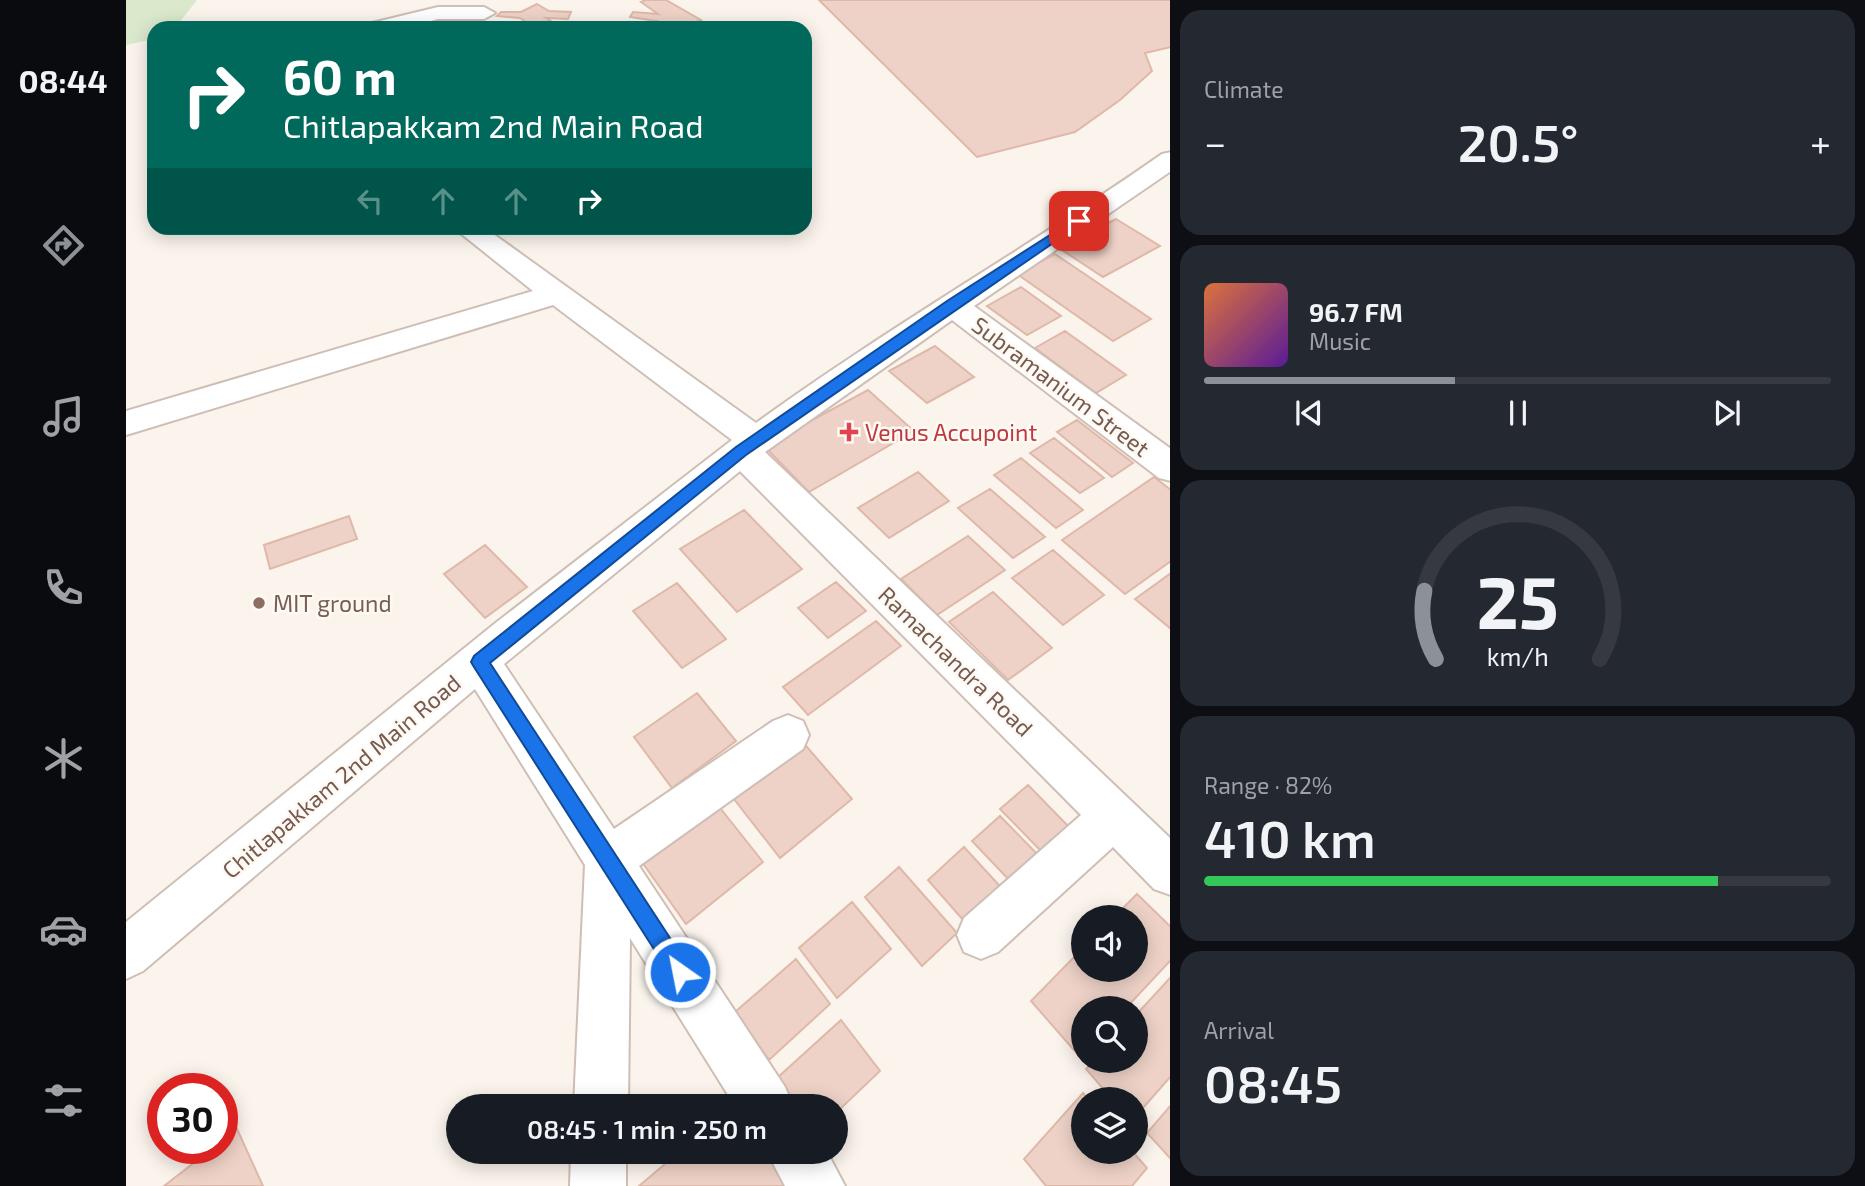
<!DOCTYPE html>
<html lang="en">
<head>
<meta charset="utf-8">
<style>
  :root { --surface:#171b24; --page:#242831; --text:#f1f3f6; --muted:#9ea1a6; --line:#363941; --accent:#8c9099 }
  body { margin:0; font-family:"Exo 2",sans-serif; background:var(--page); color:var(--text); height:100vh; display:flex; flex-direction:column; font-size:26px; white-space:nowrap }
  * { box-sizing:border-box; margin:0 }
  p { font-size:23px; color:var(--muted) }
  .icon { flex:none; width:38px; height:38px; fill:none; stroke:currentColor; stroke-width:2; stroke-linecap:round; stroke-linejoin:round }
  .map { position:relative; flex:1; overflow:hidden }
  .sheet { display:flex; flex-direction:column; gap:10px; padding:10px; background:#0d0f14; width:695px }
  .sheet>* { flex:none }
  .guide { position:absolute; left:21px; top:21px; width:665px; height:214px; border-radius:21px; box-shadow:0 4px 18px #0003; background:#00695c; color:#fff; overflow:hidden }
  .controls { position:absolute; left:945px; top:905px; display:grid; gap:14px }
  .controls a { display:grid; place-items:center; width:77px; height:77px; border-radius:50%; background:var(--surface); box-shadow:0 4px 18px #0003; font-size:35px }
  .speed { position:absolute; left:21px; top:1073px; display:flex; gap:14px; font-size:35px; font-weight:700; text-align:center }
  .speed>* { display:grid; place-content:center; width:91px; height:91px; border-radius:50%; background:var(--surface); box-shadow:0 4px 18px #0003; line-height:1 }
  .speed .limit { border:10px solid #d22; background:#fff; color:#111 }
  .pin { position:absolute; display:grid; place-items:center; width:60px; height:60px; color:#fff; margin:-30px; border-radius:14px; box-shadow:0 4px 10px #0006 }
  .me { position:absolute; width:77px; margin:-38px; rotate:327deg; stroke-linejoin:round; filter:drop-shadow(0 0 5px #0008) }
  .turn { display:flex; align-items:center; gap:24px; height:147px; padding:0 21px; font-size:32px }
  .turn .icon { width:91px; height:91px; stroke-width:2.5 }
  .turn b { display:block; font-size:49px; line-height:60px }
  .lanes { display:flex; align-items:center; height:66px; padding:0 21px; background:#0003; justify-content:center; gap:35px; direction:ltr }
  .lanes .off { opacity:.35 }
  .big { font-size:52px; font-weight:600; line-height:1.1 }
  .sheet .widget { flex:1; display:flex; flex-direction:column; justify-content:center; gap:10px; min-width:0; padding:0 24px; border-radius:21px; background:var(--page) }
  .sheet .dial { align-items:center; gap:0 }
  .dial svg { height:182px; overflow:visible; fill:none; stroke:var(--line); stroke-width:7; stroke-linecap:round; text-anchor:middle }
  .dial text { fill:var(--text); stroke:none }
  .song { display:flex; align-items:center; gap:21px }
  .cover { width:84px; height:84px; border-radius:10px; background:linear-gradient(135deg,hsl(20 70% 55%),hsl(270 70% 35%)) }
  .played { height:7px; border-radius:4px; background:linear-gradient(90deg,var(--accent) 40%,var(--line) 40%) }
  .keys { display:flex; justify-content:space-around; direction:ltr }
  .heat { display:flex; justify-content:space-between; align-items:center; font-size:38px; direction:ltr }
  .charge { height:10px; border-radius:5px; background:linear-gradient(90deg,#34c759 82%,var(--line) 0) }
  .trip { position:absolute; left:320px; top:1094px; width:402px; height:70px; border-radius:35px; background:var(--surface); box-shadow:0 4px 18px #0003; font-weight:600; line-height:70px; text-align:center }
  main { display:flex; flex:1; min-height:0 }
  .tabs { display:flex; flex-direction:column; width:126px; justify-content:space-around; align-items:center; background:#090b0e; color:var(--muted) }
  .tabs .icon { width:49px; height:49px }
  .tabs .active { color:var(--accent) }
  .tabs b { font-size:32px; color:var(--text) }
  .map>svg:first-child { display:block }
  .green { fill:#dae8cc }
  .building { fill:#eed2c7; stroke:#dfb8a8; stroke-width:2 }
  .lines { fill:none; stroke-linecap:round; stroke-linejoin:round }
  .minor-casing { stroke:#cfbeb5; stroke-width:4 }
  .minor { fill:#fff; fill-rule:evenodd }
  .route { fill:#1a73e8; stroke:#114b97; stroke-width:2 }
  .health-dot { fill:#e0444e; stroke:#fef9f3; stroke-width:2.5 }
  .education-dot { fill:#8d6e63; stroke:#fef9f3; stroke-width:2.5 }
  .labels { text-anchor:middle; dominant-baseline:central; stroke-width:5; stroke-linejoin:round; paint-order:stroke }
  .street-label { font-size:23px; fill:#755a51; stroke:#fef9f3 }
  .health-label { font-size:23px; fill:#be3a42; stroke:#fef9f3; text-anchor:start }
  .education-label { font-size:23px; fill:#785e54; stroke:#fef9f3; text-anchor:start }
</style>
</head>
<body>
<main>
<nav class="tabs">
<b>08:44</b>
<svg class="icon active" aria-label="directions" viewBox="0 0 24 24"><path d="M12 3l9 9-9 9-9-9zM9 14v-3h6M13 9l2 2-2 2"/></svg>
<svg class="icon" aria-label="music" viewBox="0 0 24 24"><path d="M9 18V5l10-2v13"/><circle cx="6" cy="18" r="3"/><circle cx="16" cy="16" r="3"/></svg>
<svg class="icon" aria-label="phone" viewBox="0 0 24 24"><path d="M5 4h4l2 5-3 2q2 4 5 5l2-3 5 2v4C11 20 4 13 5 4z"/></svg>
<svg class="icon" aria-label="climate" viewBox="0 0 24 24"><path d="M12 3v18M4 7l16 10M4 17L20 7"/></svg>
<svg class="icon" aria-label="car" viewBox="0 0 24 24"><path d="M5 17H2v-5l4-1 3-4h7l3 4 3 1v5h-3M9 17h6M6 11h13"/><circle cx="7" cy="17" r="2"/><circle cx="17" cy="17" r="2"/></svg>
<svg class="icon" aria-label="filters" viewBox="0 0 24 24"><path d="M4 7h16M4 17h16"/><circle cx="9" cy="7" r="2"/><circle cx="15" cy="17" r="2"/></svg>
</nav>
<div class="map">
<svg width="1045" height="1186" viewBox="0 0 1045 1186">
  <rect width="100%" height="100%" fill="#fbf4ed"/>
  <path class="green" d="M0,0H71L49,28H28V39L0,45Z"/>
  <path class="building" d="M520,0H540L575,20L554,28H512L530,21L504,17L507,12L532,14L515,2Z
    M693,0H1045V47L1019,53L1026,71L994,100L949,132L851,157Z
    M411,4L423,11L445,12L442,19L420,18L436,28H408L394,18L371,16L375,12H395Z
    M990,219L1034,246L977,277L933,248Z
    M929,254L1025,319L987,341L891,274Z
    M895,287L935,316L901,335L861,306Z
    M939,331L1000,375L970,393L909,348Z
    M809,346L848,377L801,403L763,371Z
    M742,390L788,431L683,492L638,446Z
    M951,420L1007,463L986,477L931,432Z
    M928,438L978,478L954,493L904,453Z
    M895,458L957,510L930,528L868,475Z
    M792,472L823,501L763,538L732,508Z
    M1028,477L1045,490V561L999,594L936,540Z
    M864,489L919,537L887,558L832,508Z
    M618,510L676,569L611,612L554,549Z
    M223,516L231,539L144,569L138,545Z
    M842,536L879,570L811,615L775,579Z
    M359,545L401,587L359,618L318,574Z
    M927,550L978,595L937,625L886,578Z
    M1045,573V629L1009,599Z
    M710,582L740,611L702,638L672,608Z
    M551,583L600,639L556,668L507,611Z
    M867,592L926,648L882,680L823,622Z
    M750,621L775,646L682,715L657,687Z
    M571,693L610,741L546,788L508,737Z
    M668,732L726,799L654,858L597,785Z
    M902,785L945,829L918,854L874,809Z
    M587,799L637,862L560,924L511,855Z
    M874,816L916,859L888,885L846,841Z
    M838,847L882,895L845,929L802,880Z
    M773,867L831,933L796,966L739,897Z
    M1011,894L1045,927V960L1000,1008H957V1054L954,1057L905,1001L957,948V970H1010V917H988Z
    M726,902L765,949L711,998L673,948Z
    M670,959L704,1004L643,1060L609,1012Z
    M1045,977V1076L1010,1116V1099H986L960,1069L968,1060H1010V1015Z
    M715,1020L754,1071L710,1113V1106H669L650,1079Z
    M957,1093L962,1099H957V1152H1007L1021,1168L1006,1186H920L898,1159Z
    M1045,1105V1159L1021,1133Z
    M111,1129L137,1186H38L87,1148H96V1141Z
    M553,1152H642L664,1186H513Z"/>
  <g class="lines">
    <g class="minor-casing">
      <path id="minor" d="M312,7H358L369,13L358,19H312L279,28H243L246,23Z
        M1045,152V171L848,306L1045,449V481L1033,478L826,320L639,452L1045,839V895L1028,889L987,847L872,952L855,959L838,952L831,935L838,918L955,815L614,471L378,664L488,829L647,721L662,715L677,721L683,735L677,749L513,866L659,1087L667,1106H609L504,938L502,1106H448L459,865L349,689L17,971L0,979V922L367,625L606,440L427,305L0,435V411L407,291L328,228H359L630,423C762,327 902,248 1036,154Z
        M445,1152H500V1186H444Z
        M641,1152H701L719,1186H659Z"/>
    </g>
    <use href="#minor" class="minor"/>
  </g>
  <path class="route" d="M949,219L959,221L620,455L364,663L561,964L564,972L561,979L554,982L547,979L348,667L345,662L348,656L610,447L821,301Z"/>
  <path class="health-dot" d="M719.5 421.5h7v7h7v7h-7v7h-7v-7h-7v-7h7z"/>
  <circle class="education-dot" cx="133" cy="603" r="7"/>
  <g class="labels">
    <g class="street-label">
      <text transform="translate(935 386) rotate(37)">Subramanium Street</text>
      <text transform="translate(830 661) rotate(44)">Ramachandra Road</text>
      <text transform="translate(215 776) rotate(-40)">Chitlapakkam 2nd Main Road</text>
    </g>
    <g class="health-label">
      <text x="739" y="432">Venus Accupoint</text>
    </g>
    <g class="education-label">
      <text x="147" y="603">MIT ground</text>
    </g>
  </g>
</svg>
<div class="controls">
<a><svg class="icon" aria-label="sound" viewBox="0 0 24 24"><path d="M4 9h4l5-4v14l-5-4H4zM17 9q2 3 0 6"/></svg></a>
<a><svg class="icon" aria-label="search" viewBox="0 0 24 24"><circle cx="10" cy="10" r="6"/><path d="M15 15l6 6"/></svg></a>
<a><svg class="icon" aria-label="layers" viewBox="0 0 24 24"><path d="M12 4l9 5-9 5-9-5zM3 14l9 5 9-5"/></svg></a>
</div>
<div class="speed"><div class="limit">30</div></div>
<div class="pin" style="left:953px;top:221px;background:#d93025"><svg class="icon" aria-label="arrive" viewBox="0 0 24 24"><path d="M6 21V4h12l-3 4 3 4H6"/></svg></div>
<svg class="me" style="left:554px;top:972px" viewBox="-20 -20 40 40"><circle r="17" fill="#1a73e8" stroke="#fff" stroke-width="3"/><path d="M0-11L8 9 0 5-8 9z" fill="#fff"/></svg>
<div class="trip">08:45 · 1 min · 250 m</div>
<div class="guide">
<div class="turn"><svg class="icon" aria-label="right" viewBox="0 0 24 24"><path d="M7 20v-9h11M14 6l5 5-5 5"/></svg><div><b>60 m</b>Chitlapakkam 2nd Main Road</div></div>
<div class="lanes"><svg class="icon off" aria-label="left" viewBox="0 0 24 24"><path d="M17 20v-9H6M10 6l-5 5 5 5"/></svg><svg class="icon off" aria-label="ahead" viewBox="0 0 24 24"><path d="M12 20V5M6 11l6-6 6 6"/></svg><svg class="icon off" aria-label="ahead" viewBox="0 0 24 24"><path d="M12 20V5M6 11l6-6 6 6"/></svg><svg class="icon" aria-label="right" viewBox="0 0 24 24"><path d="M7 20v-9h11M14 6l5 5-5 5"/></svg></div>
</div>
</div>
<section class="sheet">
<div class="widget"><p>Climate</p>
<div class="heat"><a>−</a><b class="big">20.5°</b><a>+</a></div>
</div>
<div class="widget">
<div class="song"><i class="cover"></i><div><b>96.7 FM</b><p>Music</p></div></div>
<div class="played"></div>
<div class="keys"><svg class="icon" aria-label="previous" viewBox="0 0 24 24"><path d="M18 5L8 12l10 7zM5 5v14"/></svg><svg class="icon" aria-label="pause" viewBox="0 0 24 24"><path d="M8 5v14M16 5v14"/></svg><svg class="icon" aria-label="next" viewBox="0 0 24 24"><path d="M6 5l10 7-10 7zM19 5v14"/></svg></div>
</div>
<div class="widget dial"><svg viewBox="0 0 100 80">
<path d="M14 69A42 42 0 1 1 86 69"/>
<path d="M14 69A42 42 0 0 1 9 39" stroke="#8c9099"/>
<text x="50" y="56" font-size="32" font-weight="700">25</text>
<text x="50" y="72" font-size="11">km/h</text>
</svg></div>
<div class="widget"><p>Range · 82%</p><b class="big">410 km</b><div class="charge"></div></div>
<div class="widget"><p>Arrival</p><b class="big">08:45</b></div>
</section>
</main>
</body>
</html>
